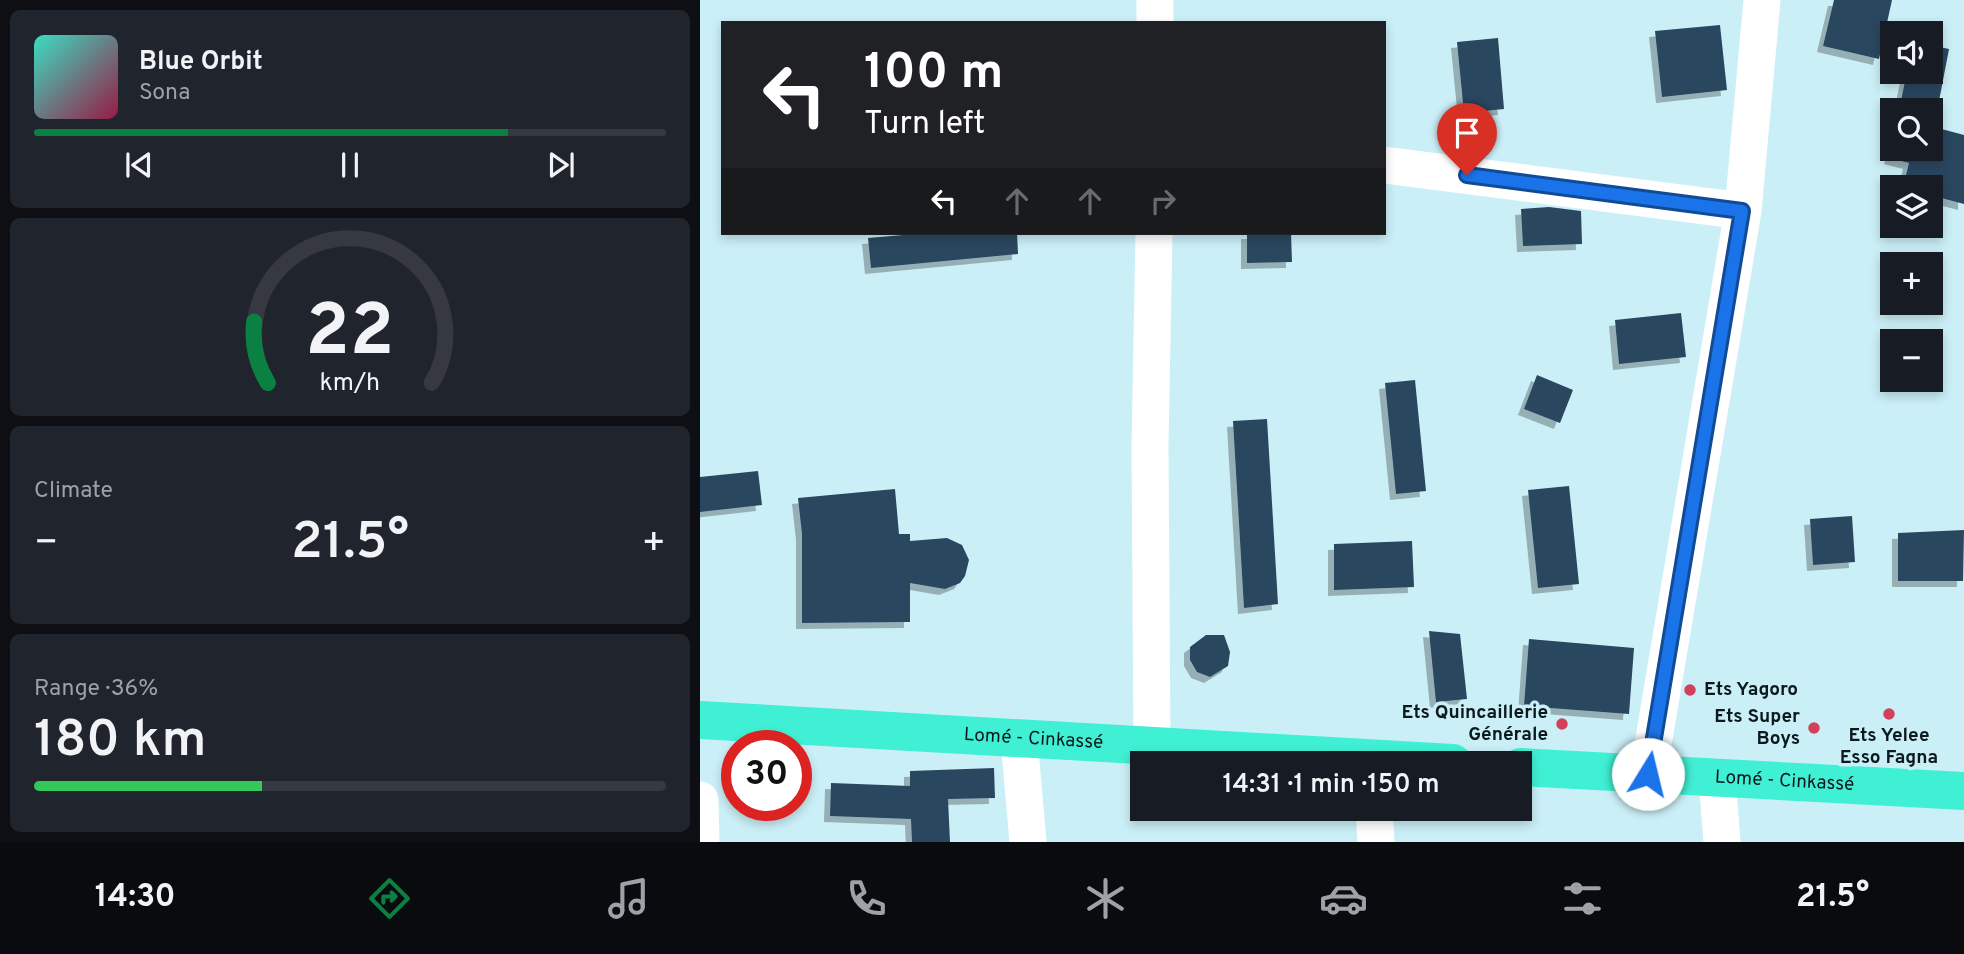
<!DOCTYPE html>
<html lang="en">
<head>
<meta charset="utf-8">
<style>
  :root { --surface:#171b24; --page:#20242c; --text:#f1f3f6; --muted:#9ea1a6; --line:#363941; --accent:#0b8043 }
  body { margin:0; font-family:Overpass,sans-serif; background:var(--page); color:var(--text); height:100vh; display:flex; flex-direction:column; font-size:26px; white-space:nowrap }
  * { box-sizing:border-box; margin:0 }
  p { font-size:23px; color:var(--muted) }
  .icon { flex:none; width:38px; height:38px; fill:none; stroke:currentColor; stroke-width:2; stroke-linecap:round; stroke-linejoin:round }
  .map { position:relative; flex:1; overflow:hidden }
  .panel { display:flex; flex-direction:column; gap:10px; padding:10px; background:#0d0f14; width:700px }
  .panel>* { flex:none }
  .top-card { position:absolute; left:21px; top:21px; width:665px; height:214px; border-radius:0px; box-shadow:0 4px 10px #0003; background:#202124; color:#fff; overflow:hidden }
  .buttons { position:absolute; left:1180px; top:21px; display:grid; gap:14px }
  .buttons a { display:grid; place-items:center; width:63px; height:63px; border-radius:0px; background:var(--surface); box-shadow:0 4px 10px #0003; font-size:35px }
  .speed { position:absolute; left:21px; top:730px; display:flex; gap:14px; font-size:35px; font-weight:700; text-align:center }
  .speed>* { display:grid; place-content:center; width:91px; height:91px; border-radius:50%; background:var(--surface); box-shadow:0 4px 10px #0003; line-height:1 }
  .speed .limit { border:10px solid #d22; background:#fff; color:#111 }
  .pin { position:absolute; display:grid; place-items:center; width:60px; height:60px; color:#fff; margin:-72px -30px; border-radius:50% 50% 50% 0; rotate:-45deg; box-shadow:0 0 7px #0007 }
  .pin .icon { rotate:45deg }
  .me { position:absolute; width:77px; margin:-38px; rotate:9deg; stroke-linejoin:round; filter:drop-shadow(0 0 5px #0008) }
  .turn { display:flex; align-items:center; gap:24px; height:147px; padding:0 28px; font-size:32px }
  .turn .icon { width:91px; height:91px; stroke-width:2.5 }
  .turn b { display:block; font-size:49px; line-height:60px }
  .lanes { display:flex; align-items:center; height:66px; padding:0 28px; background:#0003; justify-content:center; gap:35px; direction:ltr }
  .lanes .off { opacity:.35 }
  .big { font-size:52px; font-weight:600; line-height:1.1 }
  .panel .widget { flex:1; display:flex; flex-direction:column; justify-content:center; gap:10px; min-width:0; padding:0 24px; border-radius:10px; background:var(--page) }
  .panel .dial { align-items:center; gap:0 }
  .dial svg { height:182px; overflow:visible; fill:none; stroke:var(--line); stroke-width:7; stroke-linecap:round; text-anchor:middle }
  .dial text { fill:var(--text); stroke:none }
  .song { display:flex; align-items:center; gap:21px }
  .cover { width:84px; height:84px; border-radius:10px; background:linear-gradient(135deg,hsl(170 70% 55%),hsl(340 70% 35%)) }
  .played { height:7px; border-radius:4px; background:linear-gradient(90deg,var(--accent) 75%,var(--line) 75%) }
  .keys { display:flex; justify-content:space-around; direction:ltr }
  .heat { display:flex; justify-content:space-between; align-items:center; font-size:38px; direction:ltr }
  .charge { height:10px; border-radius:5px; background:linear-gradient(90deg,#34c759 36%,var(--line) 0) }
  .trip { position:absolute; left:430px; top:751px; width:402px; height:70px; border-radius:0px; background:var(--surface); box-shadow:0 4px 10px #0003; font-weight:600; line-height:70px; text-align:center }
  .tab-bar { display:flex; height:112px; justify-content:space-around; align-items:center; background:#090b0e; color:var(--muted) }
  .tab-bar .icon { width:49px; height:49px }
  .tab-bar .on { color:var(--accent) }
  .tab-bar b { font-size:32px; color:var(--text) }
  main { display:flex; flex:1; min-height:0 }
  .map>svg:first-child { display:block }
  .building { fill:#294760; filter:url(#shadow) }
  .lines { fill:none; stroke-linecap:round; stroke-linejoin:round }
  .minor { stroke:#fff; stroke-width:37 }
  .highway { stroke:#40f0d4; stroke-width:38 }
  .route-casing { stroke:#114b97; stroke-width:18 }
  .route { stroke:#1a73e8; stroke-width:12 }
  .poi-dot { fill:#d1415b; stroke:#cbeff7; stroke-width:2.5 }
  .labels { text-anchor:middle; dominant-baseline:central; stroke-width:7; stroke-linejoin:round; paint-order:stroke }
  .poi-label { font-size:19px; font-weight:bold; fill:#0d1a1d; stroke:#cbeff7; text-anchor:end }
  .street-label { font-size:19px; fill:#0d1a1d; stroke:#cbeff7 }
</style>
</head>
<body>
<main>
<section class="panel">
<div class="widget">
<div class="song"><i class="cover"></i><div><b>Blue Orbit</b><p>Sona</p></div></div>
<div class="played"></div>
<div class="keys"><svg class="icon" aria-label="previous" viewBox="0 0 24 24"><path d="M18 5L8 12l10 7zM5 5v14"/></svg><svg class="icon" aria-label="pause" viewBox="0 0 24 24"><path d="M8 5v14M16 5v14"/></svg><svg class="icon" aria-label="next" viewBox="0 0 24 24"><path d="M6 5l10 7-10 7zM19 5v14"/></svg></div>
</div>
<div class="widget dial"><svg viewBox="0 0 100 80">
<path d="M14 69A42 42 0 1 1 86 69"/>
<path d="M14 69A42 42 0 0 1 8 42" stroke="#0b8043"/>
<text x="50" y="56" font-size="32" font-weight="700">22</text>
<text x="50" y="72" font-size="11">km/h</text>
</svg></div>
<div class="widget"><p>Climate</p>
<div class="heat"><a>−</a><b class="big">21.5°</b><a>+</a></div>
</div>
<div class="widget"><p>Range · 36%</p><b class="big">180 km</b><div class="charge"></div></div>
</section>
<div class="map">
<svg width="1264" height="842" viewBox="0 0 1264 842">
  <defs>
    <filter id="shadow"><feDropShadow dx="-6" dy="6" stdDeviation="0" flood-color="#0004"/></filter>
  </defs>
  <rect width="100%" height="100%" fill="#cbeff7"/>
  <path class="building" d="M1134,0H1192L1179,59L1123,46Z
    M1020,25L1027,90L962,97L955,31Z
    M798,38L804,109L764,113L757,42Z
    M1230,45L1249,49L1234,127L1264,135V204L1230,195V187H1203L1209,163L1190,158L1193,149H1230V110H1199L1207,72H1230Z
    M849,207L881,211L882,244L823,246L821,209Z
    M227,233H317L318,254L171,268L168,238Z
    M547,233H591L592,262L547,263Z
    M981,313L986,357L919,364L915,320Z
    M837,375L873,390L860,423L824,409Z
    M715,380L726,491L696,494L685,383Z
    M567,419L578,604L544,608L533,421Z
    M58,471L62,505L0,512V477Z
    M869,486L879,584L838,588L828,490Z
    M195,489L199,534H210V541L247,538L262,545L269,560L265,576L260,583L245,589L210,583V622L102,623V534L98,498Z
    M1152,516L1155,562L1113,565L1110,519Z
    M1264,530L1263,581H1198V533Z
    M712,541L714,587L634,590V544Z
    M729,631L760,634L767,699L736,702Z
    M506,635H524L530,652L528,666L510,677L497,672L490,660V647Z
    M829,639L934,648L929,714L824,706Z
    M294,768L295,798L248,799L250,842H212L211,819L130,816L131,783L210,786V771Z"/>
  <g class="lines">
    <path class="minor" d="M455,23V0
      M684,165L1043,211
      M319,739L328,842
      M452,747L450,447L454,233
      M948,774L1043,211L1062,0
      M1017,777L1022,842
      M0,800L1,842
      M674,808L676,842"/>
    <g class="highway">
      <path id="s1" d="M0,720L753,763"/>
      <path id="s2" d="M821,767L1264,791"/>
    </g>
  </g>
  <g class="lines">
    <g class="route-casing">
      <path id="route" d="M767,175L1042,211L948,774"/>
    </g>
    <use href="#route" class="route"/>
  </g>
  <g class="poi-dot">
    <circle cx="990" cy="690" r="7"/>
    <circle cx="1189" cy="714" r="7"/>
    <circle cx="862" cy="724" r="7"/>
    <circle cx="1114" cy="728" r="7"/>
  </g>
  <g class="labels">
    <g class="poi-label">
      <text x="1004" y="690" text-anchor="start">Ets Yagoro</text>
      <text x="848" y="713">Ets Quincaillerie<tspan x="848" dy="22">Générale</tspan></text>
      <text x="1100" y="717">Ets Super<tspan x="1100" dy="22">Boys</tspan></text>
      <text x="1189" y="736" text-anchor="middle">Ets Yelee<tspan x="1189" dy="22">Esso Fagna</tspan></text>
    </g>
    <g class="street-label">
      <text stroke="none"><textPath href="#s1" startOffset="334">Lomé - Cinkassé</textPath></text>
      <text stroke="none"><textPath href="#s2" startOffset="264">Lomé - Cinkassé</textPath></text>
    </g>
  </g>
</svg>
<div class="buttons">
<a><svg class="icon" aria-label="sound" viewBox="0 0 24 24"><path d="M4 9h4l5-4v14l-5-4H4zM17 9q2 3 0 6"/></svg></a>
<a><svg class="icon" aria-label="search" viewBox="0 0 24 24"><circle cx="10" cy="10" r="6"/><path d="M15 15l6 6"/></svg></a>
<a><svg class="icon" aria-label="layers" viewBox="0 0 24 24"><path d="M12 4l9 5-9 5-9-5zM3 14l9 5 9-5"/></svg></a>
<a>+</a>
<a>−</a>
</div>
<div class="speed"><div class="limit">30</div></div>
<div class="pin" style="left:767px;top:175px;background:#d93025"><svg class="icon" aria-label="arrive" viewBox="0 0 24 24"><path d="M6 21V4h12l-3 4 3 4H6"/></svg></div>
<svg class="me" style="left:948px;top:774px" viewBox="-20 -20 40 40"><circle r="19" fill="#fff"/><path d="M0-13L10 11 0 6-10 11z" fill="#1a73e8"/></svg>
<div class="trip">14:31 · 1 min · 150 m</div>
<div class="top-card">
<div class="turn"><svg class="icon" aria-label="left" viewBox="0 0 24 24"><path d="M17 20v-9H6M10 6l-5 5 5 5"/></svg><div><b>100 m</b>Turn left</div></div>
<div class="lanes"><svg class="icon" aria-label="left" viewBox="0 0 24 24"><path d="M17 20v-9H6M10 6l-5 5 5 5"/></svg><svg class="icon off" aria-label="ahead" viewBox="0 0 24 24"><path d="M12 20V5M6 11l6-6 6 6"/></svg><svg class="icon off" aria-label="ahead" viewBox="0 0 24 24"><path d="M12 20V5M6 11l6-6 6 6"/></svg><svg class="icon off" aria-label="right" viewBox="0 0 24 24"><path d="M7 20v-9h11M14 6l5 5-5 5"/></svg></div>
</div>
</div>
</main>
<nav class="tab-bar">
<b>14:30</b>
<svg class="icon on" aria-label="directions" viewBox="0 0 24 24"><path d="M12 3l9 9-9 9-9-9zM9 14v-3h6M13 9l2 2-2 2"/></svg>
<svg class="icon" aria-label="music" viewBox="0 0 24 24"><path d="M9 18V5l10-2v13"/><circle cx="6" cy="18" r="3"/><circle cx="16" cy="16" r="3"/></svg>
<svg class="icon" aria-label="phone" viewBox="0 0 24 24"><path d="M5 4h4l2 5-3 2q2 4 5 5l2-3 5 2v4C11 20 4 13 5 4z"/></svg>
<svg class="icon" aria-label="climate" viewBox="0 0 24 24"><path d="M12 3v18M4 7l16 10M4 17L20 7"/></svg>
<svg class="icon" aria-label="car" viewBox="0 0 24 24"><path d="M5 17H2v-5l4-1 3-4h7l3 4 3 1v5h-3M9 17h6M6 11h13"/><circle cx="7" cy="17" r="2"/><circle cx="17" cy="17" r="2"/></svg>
<svg class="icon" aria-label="filters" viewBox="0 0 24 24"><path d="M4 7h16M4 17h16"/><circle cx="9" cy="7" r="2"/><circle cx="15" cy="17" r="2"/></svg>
<b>21.5°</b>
</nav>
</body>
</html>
